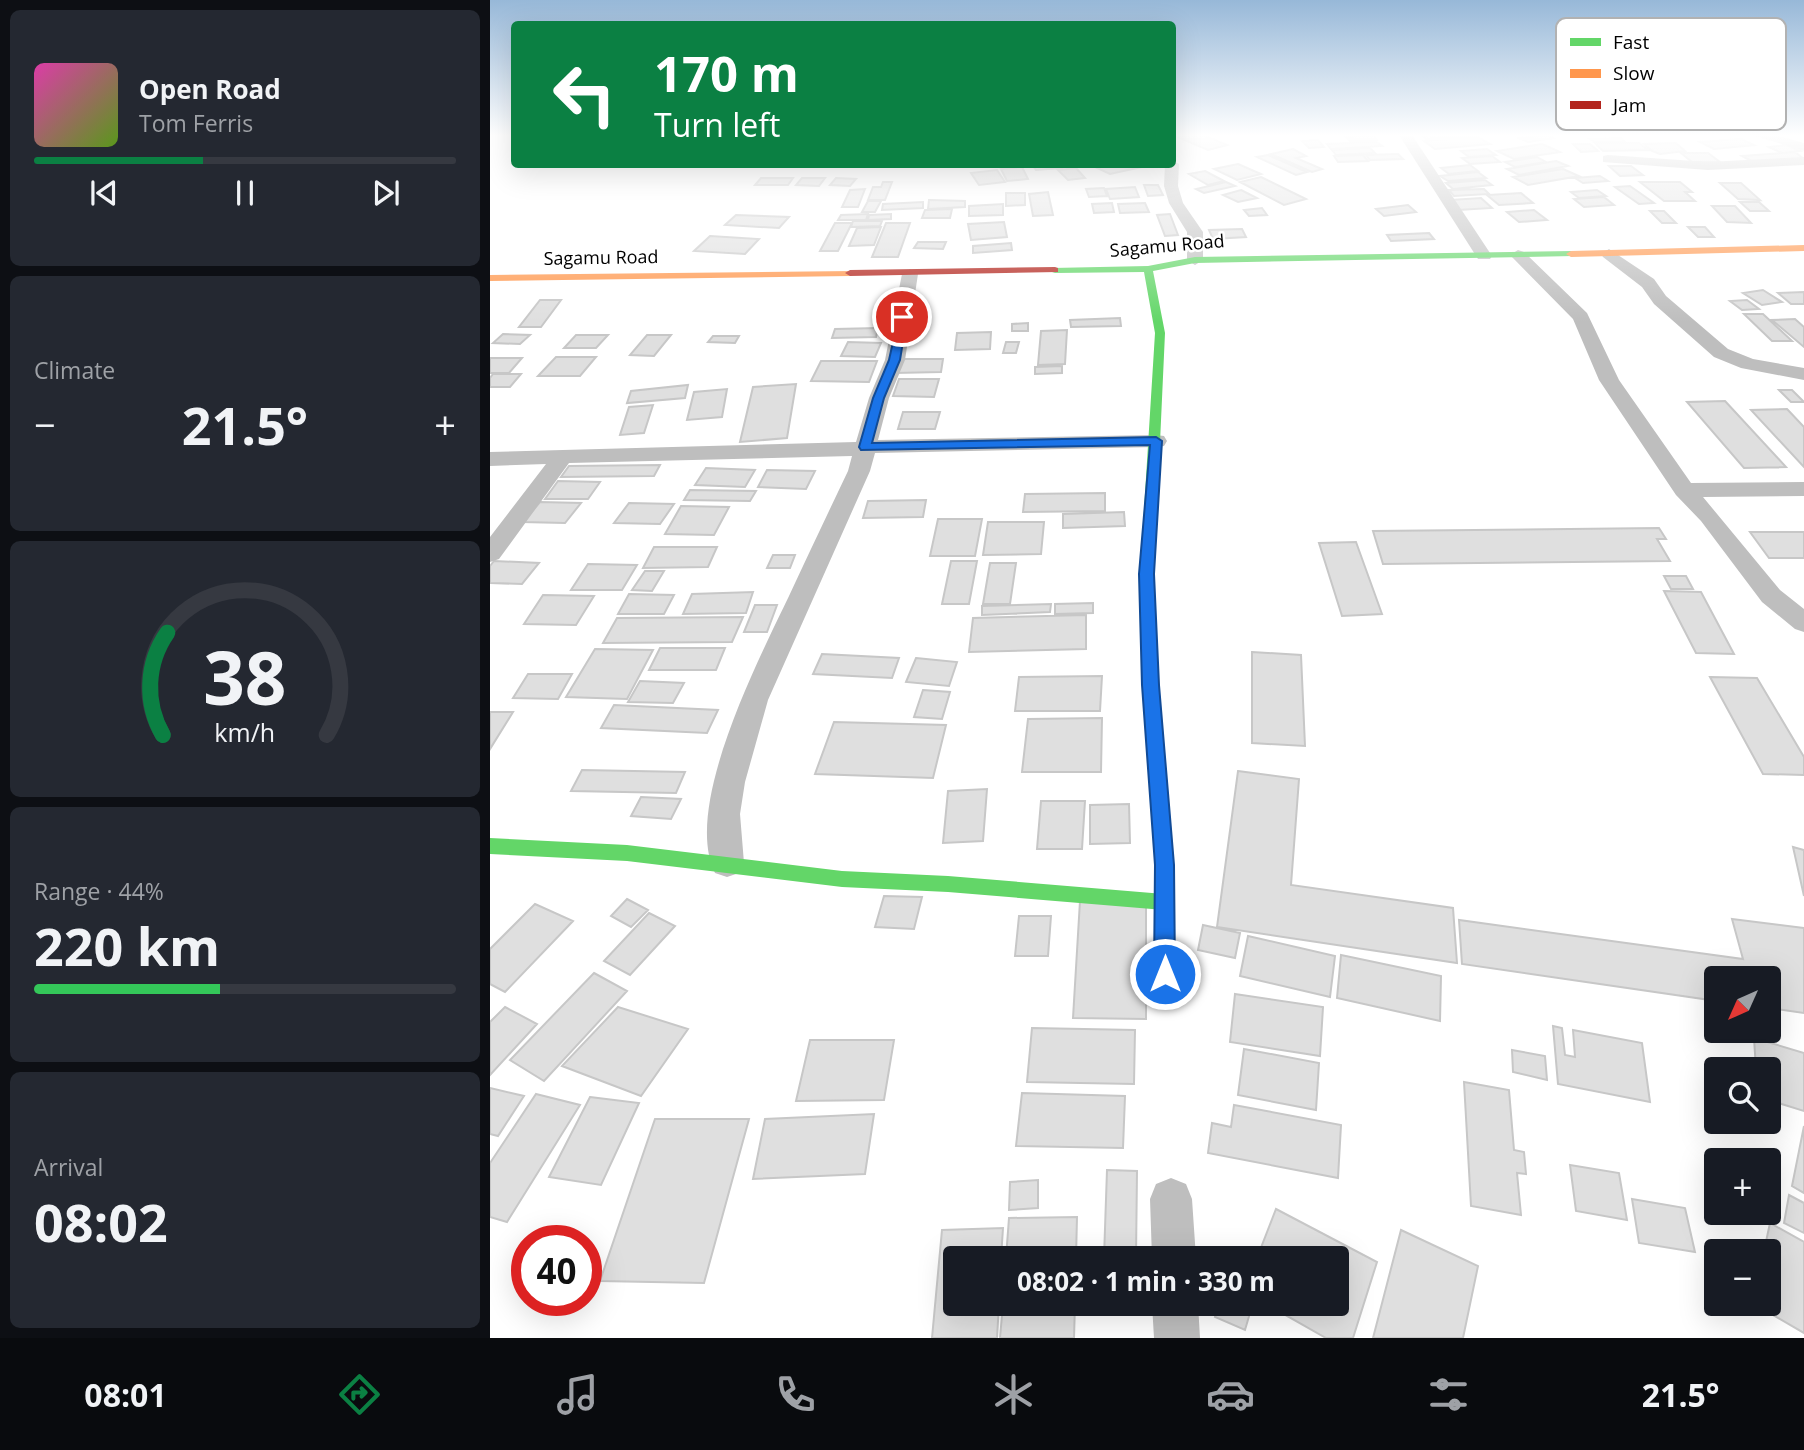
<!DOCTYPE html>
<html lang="en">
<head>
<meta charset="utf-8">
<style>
  :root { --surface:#171b24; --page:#242831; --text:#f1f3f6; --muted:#9ea1a6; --line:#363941; --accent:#0b8043 }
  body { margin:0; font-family:"Open Sans",sans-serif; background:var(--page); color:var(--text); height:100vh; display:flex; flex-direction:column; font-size:26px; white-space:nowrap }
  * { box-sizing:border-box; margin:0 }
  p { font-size:23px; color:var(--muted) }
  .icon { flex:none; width:38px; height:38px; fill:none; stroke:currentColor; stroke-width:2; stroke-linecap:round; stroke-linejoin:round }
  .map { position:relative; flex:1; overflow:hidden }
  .details { display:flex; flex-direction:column; gap:10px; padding:10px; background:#0d0f14; width:490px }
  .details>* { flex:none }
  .top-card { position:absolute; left:21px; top:21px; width:665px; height:147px; border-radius:7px; box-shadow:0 7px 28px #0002; background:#0b8043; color:#fff; overflow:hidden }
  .needle { width:46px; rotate:225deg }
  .buttons { position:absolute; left:1214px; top:966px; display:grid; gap:14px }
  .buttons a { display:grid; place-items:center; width:77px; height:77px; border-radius:7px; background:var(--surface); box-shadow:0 7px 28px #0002; font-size:35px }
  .speed { position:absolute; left:21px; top:1225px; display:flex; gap:14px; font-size:35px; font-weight:700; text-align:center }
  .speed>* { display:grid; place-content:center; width:91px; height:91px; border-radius:50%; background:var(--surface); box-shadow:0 7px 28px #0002; line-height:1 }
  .speed .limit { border:10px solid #d22; background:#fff; color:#111 }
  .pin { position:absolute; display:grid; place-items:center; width:60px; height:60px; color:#fff; margin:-30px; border:4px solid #fff; border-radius:50%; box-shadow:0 2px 7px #0007 }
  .me { position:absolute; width:77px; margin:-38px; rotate:0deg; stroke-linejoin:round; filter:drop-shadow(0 0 5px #0008) }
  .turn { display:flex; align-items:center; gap:24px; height:147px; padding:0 28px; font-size:32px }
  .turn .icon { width:91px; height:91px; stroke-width:2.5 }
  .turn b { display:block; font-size:49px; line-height:60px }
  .big { font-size:52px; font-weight:700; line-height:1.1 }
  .details .tile { flex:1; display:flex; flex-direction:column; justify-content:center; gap:10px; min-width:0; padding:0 24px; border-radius:10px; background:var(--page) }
  .details .dial { align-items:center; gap:0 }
  .dial svg { height:182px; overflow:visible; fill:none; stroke:var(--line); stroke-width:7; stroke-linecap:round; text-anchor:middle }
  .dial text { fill:var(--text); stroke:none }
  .song { display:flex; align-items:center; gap:21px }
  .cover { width:84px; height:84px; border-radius:10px; background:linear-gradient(135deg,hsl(320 70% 55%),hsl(90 70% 35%)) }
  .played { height:7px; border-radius:4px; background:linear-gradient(90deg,var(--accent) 40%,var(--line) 40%) }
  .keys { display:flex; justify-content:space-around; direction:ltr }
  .heat { display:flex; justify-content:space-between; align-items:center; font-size:38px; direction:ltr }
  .charge { height:10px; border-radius:5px; background:linear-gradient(90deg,#34c759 44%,var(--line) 0) }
  .trip { position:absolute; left:453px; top:1246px; width:406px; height:70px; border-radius:7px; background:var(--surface); box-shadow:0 7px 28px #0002; font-weight:700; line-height:70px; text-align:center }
  .menu { display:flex; height:112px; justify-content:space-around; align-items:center; background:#090b0e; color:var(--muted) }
  .menu .icon { width:49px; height:49px }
  .menu .on { color:var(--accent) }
  .menu b { font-size:32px; color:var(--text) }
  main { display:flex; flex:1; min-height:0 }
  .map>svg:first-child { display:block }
  .building { fill:#dfdfdf; stroke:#c7c7c7; stroke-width:2 }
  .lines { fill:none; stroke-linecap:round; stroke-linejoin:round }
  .street { fill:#bebebe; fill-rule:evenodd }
  .fast { fill:#63d668; fill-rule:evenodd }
  .slow { fill:#ff974d; fill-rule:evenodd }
  .jam { fill:#b3261e; fill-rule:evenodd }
  .route { fill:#1a73e8; stroke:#114b97; stroke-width:2 }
  .labels { text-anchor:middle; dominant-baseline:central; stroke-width:5; stroke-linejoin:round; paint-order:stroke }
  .far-street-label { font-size:18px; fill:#000; stroke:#fff }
  .key { fill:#fff; stroke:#b2b2b2; stroke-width:2 }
  .key-label { font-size:19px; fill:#000 }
</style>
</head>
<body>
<main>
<section class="details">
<div class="tile">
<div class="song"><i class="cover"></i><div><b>Open Road</b><p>Tom Ferris</p></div></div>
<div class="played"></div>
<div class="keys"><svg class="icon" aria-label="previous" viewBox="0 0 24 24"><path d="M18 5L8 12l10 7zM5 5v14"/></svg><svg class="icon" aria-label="pause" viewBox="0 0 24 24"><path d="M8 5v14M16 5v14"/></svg><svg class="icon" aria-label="next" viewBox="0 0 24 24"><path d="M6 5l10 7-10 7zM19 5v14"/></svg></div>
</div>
<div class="tile"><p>Climate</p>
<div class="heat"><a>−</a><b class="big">21.5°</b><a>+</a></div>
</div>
<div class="tile dial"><svg viewBox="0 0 100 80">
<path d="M14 69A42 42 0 1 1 86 69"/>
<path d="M14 69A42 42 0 0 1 16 24" stroke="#0b8043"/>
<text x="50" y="56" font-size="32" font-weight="700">38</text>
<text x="50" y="72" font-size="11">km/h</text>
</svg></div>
<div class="tile"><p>Range · 44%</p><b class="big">220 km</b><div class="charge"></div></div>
<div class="tile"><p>Arrival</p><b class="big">08:02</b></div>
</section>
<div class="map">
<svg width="1314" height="1338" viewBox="0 0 1314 1338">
  <rect width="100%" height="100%" fill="#fff"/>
  <path class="building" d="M694,135H713L737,145L718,150L688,137Z
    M883,135L887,140L860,141L856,137Z
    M931,135H984L936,139Z
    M1056,135L1063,138L1038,142L1029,138Z
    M988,137L1000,144L945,149L934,141Z
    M1131,138L1135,142H1105L1100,139Z
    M1251,139L1264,145L1224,149L1210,142Z
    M828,140L834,147L819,148L812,141Z
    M887,142L892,146L841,149L837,144Z
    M1105,143H1149L1158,150L1113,151Z
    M1186,143L1195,151L1170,154L1162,151L1154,144Z
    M1052,144L1070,152L1024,159L1007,151Z
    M1083,144H1100L1108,151L1091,152Z
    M1297,145L1310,151L1292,153L1279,147Z
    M880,148L885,153L846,155L842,150Z
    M803,149L816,156L806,158L832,169L822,172L781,154Z
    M997,149L1006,155L979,157L971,151Z
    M1305,152L1314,159L1265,163L1252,156Z
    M1191,153H1218L1230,162H1202Z
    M908,154L913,159L880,160L876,155Z
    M778,155L817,172L806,175L767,157Z
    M873,155L878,161L848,162L844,156Z
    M1002,156L1010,162L980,164L972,158Z
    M1047,157L1056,162L1025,167L1015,162Z
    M1066,161L1078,166L1029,175L1017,169Z
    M569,164L572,168L546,170L543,166Z
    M616,164H648L652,167L620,174L605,167Z
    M748,164L771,174L747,180L724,169Z
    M980,165L988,171L959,174L951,168Z
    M1119,166H1141L1153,175L1130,176Z
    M532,167L538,179L517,181L511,169Z
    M586,168L595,178L578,180L568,170Z
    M1073,169L1089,176L1038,185L1023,177Z
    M507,170L515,182L489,185L481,173Z
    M715,171L734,181L718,185L699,174Z
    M988,172L996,178L958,181L950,176Z
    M1110,176L1118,181L1093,183L1085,178Z
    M771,177L816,199L794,205L750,182Z
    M271,178H303L298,185H265Z
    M312,178H335L329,186L306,185Z
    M346,178L366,179L360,186L340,185Z
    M995,180L1002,185L963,189L956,183Z
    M393,182H402L395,200H378L383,187H391Z
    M736,182L745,186L714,193L706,189Z
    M1150,182H1190L1202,192H1195L1205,201H1174Z
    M1230,183H1251L1270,200L1248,199Z
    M654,185H668L673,195L658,196Z
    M1140,186L1164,203L1149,204L1125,187Z
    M645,187L649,197L620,199L616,189Z
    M614,188L617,196L599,197L596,189Z
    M375,189L368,207H352L360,190Z
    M994,189L999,194L964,196L959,190Z
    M751,190L767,198L748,202L733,195Z
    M1107,190L1116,196L1089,198L1081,192Z
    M558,192L563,215L543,216L539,194Z
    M516,193H535V205L516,206Z
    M1031,193L1043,203L1009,205L997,195Z
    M1114,197L1124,205L1094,207L1084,199Z
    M991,198L1002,208L968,210L959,200Z
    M439,200L475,201V207L438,209Z
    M378,201H391L385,212H372Z
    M433,202V208L392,210L393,204Z
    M1250,202H1269L1279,211H1260Z
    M622,203L624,212L604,213L602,204Z
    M655,203L659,212L630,213L628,204Z
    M513,204V215L479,216V206Z
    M918,205L926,212L894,216L886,209Z
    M1222,206H1245L1261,223L1237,222Z
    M772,208L777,215L759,216L754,210Z
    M462,209L460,218H432L435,210Z
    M1044,210L1057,220L1029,222L1017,212Z
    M1160,211H1174L1186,223H1172Z
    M378,214L376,220H348L351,215Z
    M401,214V219L378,220L379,215Z
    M680,214L688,235L675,236L667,215Z
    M246,215L299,217L289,228L235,225Z
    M363,221H392L390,226L361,227Z
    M514,222L517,237L481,240L478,224Z
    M345,223H362L348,251H330Z
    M396,223H420L408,257H382Z
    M391,227L384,245L359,246L367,228Z
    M1198,227H1215L1224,237H1208Z
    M752,229L756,237L723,239L719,230Z
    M939,233L944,239L901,241L897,235Z
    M220,236L269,239L255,254L204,251Z
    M428,242H456L453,249L424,248Z
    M521,243L522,250L483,253V246Z
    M1273,290L1292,302L1272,305L1253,293Z
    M1314,292V304H1301L1288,293Z
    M50,300H71L51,327H29Z
    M1257,300L1269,309L1252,310L1240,301Z
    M1254,314H1273L1302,341H1282Z
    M630,318L631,326L581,327L580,320Z
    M1305,319L1314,327V347L1282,320Z
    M538,323V331H522V324Z
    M388,328L386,337L342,338L345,329Z
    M577,330L575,364L548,365L551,331Z
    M501,332L500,349L465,350L467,333Z
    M13,334L40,335L30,344L3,343Z
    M86,335H118L106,348H74Z
    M157,335H181L164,356L140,355Z
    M223,336H249L245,343L218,342Z
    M358,342L391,343L385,357L351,356Z
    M516,342H529L526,353H513Z
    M66,357H106L90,376H48Z
    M0,358H32L19,373H0Z
    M409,359H453L451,372L405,373Z
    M331,361H387L379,382L321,381Z
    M572,366V373L545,374V367Z
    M3,374H31L20,387H0V378Z
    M409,379H449L444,397L403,396Z
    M306,384L297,438L250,442L263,387Z
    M198,385L195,398L137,403L141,391Z
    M237,389L232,417L197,420L204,392Z
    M1289,390H1302L1314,402H1301Z
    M1235,401L1296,467L1254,468L1197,402Z
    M163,405L154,433L130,435L139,407Z
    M1297,409L1314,427V467L1261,410Z
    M413,412H450L445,429H408Z
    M170,465L164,476L71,477L79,466Z
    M216,468L265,470L255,487L205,485Z
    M277,470L325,471L316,489L268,487Z
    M68,481L110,482L98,499H55Z
    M200,490L266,491L260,501L194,500Z
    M615,493V511L533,512L535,494Z
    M436,500L433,517L373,518L378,501Z
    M50,502L91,503L75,523L33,522Z
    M139,503L184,504L170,524L124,523Z
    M191,506L239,507L224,535L175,534Z
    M634,512L635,526L573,528V514Z
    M448,519H492L485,556H440Z
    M498,522H554L551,554L493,555Z
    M1169,528L1176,539H1167L1180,561L893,564L883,531Z
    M1260,532H1314V558H1279Z
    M866,542L892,614L852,616L829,543Z
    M164,547H227L218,567L153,568Z
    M283,555H305L300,568H277Z
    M4,561L49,563L32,584L0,583V566Z
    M461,561H487L479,604H452Z
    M500,563H526L520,604H493Z
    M98,564L147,565L132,590H81Z
    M155,571H174L162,591L142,590Z
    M1174,576H1196L1203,589H1181Z
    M1174,591L1211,592L1244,654L1206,653Z
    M263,592L256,613L193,614L202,594Z
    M139,594L184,595L174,614H128Z
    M53,595L104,596L86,625L34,624Z
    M603,603V613L565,614V604Z
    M561,604L560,612L492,615V606Z
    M265,605H287L277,632H254Z
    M596,615V649L479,652L483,618Z
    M253,617L242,642L113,643L127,618Z
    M170,648H235L226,670H159Z
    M105,649L163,650L137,699L76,697Z
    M762,652L811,655L815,746L762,743Z
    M332,654L409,658L402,678L323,674Z
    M426,658L467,662L459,686L416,682Z
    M38,674H82L68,699L23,698Z
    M612,676L610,711H525L529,677Z
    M1220,677L1267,678L1314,757V775L1273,774Z
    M150,681L194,683L183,703L138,702Z
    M433,690L460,692L452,719L424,717Z
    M124,705L228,710L217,733L111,728Z
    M0,712H23L0,749Z
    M612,718L611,772H532L538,719Z
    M344,722L456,725L443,778L325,774Z
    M92,770L195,772L186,793L81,791Z
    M748,771L809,779L801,885L963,908L967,963L727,927Z
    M497,789L493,841L453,843L458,791Z
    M151,797L191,799L181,819L141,816Z
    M551,801H595L592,849H547Z
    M639,804L640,843L600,844V805Z
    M1303,847L1314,850V896Z
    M394,896L432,897L424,929L385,927Z
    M137,899L158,910L141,927L121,916Z
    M590,901H656V1019L583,1018Z
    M45,904L83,921L15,992L0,984V949Z
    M159,913L185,926L140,975L114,961Z
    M529,916H561L558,956H525Z
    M1242,919L1314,928V1013L1279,1008V978H1227V1001L972,964L969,920L1253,959Z
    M713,925L750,933L745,958L708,950Z
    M758,936L845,956L840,997L750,976Z
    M851,955L951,976L950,1021L847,998Z
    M104,973L137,991L54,1081L20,1060Z
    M745,994L833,1007L830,1056L740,1042Z
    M15,1007L47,1024L0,1075V1022Z
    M128,1007L198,1029L151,1096L72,1066Z
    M1063,1026L1072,1028L1075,1055L1085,1057L1083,1030L1152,1043L1160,1102L1068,1084Z
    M542,1028L645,1030L644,1084L537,1082Z
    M1264,1038L1314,1053V1111L1279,1100V1069H1266Z
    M320,1040H404L394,1100L306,1101Z
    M754,1049L829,1063L826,1110L748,1095Z
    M1022,1050L1055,1056L1057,1080L1023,1072Z
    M974,1082L1019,1090L1024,1150L1034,1152L1036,1174L1027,1173L1031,1215L981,1206Z
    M0,1088L34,1096L8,1136L0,1134Z
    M532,1093L635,1096L633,1148L526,1146Z
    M46,1094L90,1105L17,1222L0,1217V1163Z
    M100,1097L149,1103L111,1185L59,1177Z
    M744,1105L851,1125L848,1178L718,1153L722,1123L741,1127Z
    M384,1114L375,1174L263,1179L275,1119Z
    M165,1119H259L214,1283L110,1281Z
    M1314,1126V1193L1302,1186Z
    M1080,1165L1129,1173L1137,1220L1086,1211Z
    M617,1170L647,1171L646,1258H614Z
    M548,1180V1208L519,1210L520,1182Z
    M1299,1195L1314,1203V1233L1294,1223Z
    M1142,1199L1195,1208L1205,1252L1149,1243Z
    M786,1209L887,1262L863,1338H836L776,1304H847V1258H767Z
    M587,1217L586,1258H516L519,1218Z
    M1280,1223L1314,1242V1333L1264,1304H1279V1251H1274Z
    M513,1228L511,1258H466V1304H509L507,1338H442L452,1230Z
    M911,1230L988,1266L973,1338H883Z
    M513,1304H585L584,1338H510Z
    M729,1304L762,1306L755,1330L725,1317Z"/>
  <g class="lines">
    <path class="street" d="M909,135H922L1002,256L1000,259H988Z
      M1262,135H1284L1314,143V151Z
      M1118,155L1218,162L1314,157V165L1218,170L1113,162V156Z
      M682,160L689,164L688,186L693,203L713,232V260L705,265L697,260V232L679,203L674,186L675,164H682Z
      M1119,249L1164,279L1176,296L1238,349L1263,359L1314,368V380L1251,368L1224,357L1164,304L1152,287L1113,257L1111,254Z
      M1028,250L1034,252L1097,313L1129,380L1201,483L1314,482V496L1213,497L1290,590L1314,609V632L1305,629L1272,602L1211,521L1186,495L1109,380L1083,319L1020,255Z
      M420,269L428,274L415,360L399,398L388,440L666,435L674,436L677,441L674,446L666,447L385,453L380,471L278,700L255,782L250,814L254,863L249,873L237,877L225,873C192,807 269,659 299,596C318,555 338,513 358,471L362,456L79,463L9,559L0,562V537L56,464L0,466V452L366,442L379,398L395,360L412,274Z
      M681,1178L696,1184L702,1199L706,1258H662L660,1199L666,1184Z
      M662,1304H708L710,1338H664Z"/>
    <path class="fast" d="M1081,251L1084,252V256L705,263L663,271L675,333L664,574L668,688L660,694L654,692L652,688L650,574L665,333L654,272L565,273L562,272V268L658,266L705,257Z
      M0,838L137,845L352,871L458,876L674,894L681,896L684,902L681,908L674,910L458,892L352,887L137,861L0,854Z"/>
    <path class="slow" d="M1314,245V251L1081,257L1076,254L1081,251Z
      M363,271V275L360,276L0,281V275Z
      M660,682L668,688L683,865L685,974L682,981L675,983L668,981L665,974V865L652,688Z"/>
    <path class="jam" d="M565,267L568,268V272L360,276L355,273L360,270Z"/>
  </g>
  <linearGradient id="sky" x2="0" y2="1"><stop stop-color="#97b8d8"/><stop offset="0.42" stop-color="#fff"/><stop offset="1" stop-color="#fff" stop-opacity="0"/></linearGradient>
  <rect width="1314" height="322" fill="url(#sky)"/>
  <path class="route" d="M409,315L417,317L410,360L394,398L382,443L666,437L672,441L664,574L669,685L684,865L685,974L682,980L675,983L667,980L664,974L665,865L652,685L649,574L660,445L371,450L369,447L383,398L399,360Z"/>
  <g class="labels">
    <g class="far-street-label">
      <text transform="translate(677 245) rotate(-5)">Sagamu Road</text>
      <text transform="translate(111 257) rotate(-1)">Sagamu Road</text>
    </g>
  </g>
  <rect x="1066" y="18" width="230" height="112" rx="10" class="key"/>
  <rect x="1080" y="38" width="31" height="8" fill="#63d668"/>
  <rect x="1080" y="69" width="31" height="9" fill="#ff974d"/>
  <rect x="1080" y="101" width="31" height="8" fill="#b3261e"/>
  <g class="key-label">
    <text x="1123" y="49">Fast</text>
    <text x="1123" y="80">Slow</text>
    <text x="1123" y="112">Jam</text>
  </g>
</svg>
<div class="buttons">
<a><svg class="needle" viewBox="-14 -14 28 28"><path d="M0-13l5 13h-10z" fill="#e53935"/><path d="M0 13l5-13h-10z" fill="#9ea1a6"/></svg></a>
<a><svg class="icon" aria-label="search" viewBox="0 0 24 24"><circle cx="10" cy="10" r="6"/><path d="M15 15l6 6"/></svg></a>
<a>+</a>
<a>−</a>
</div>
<div class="speed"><div class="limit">40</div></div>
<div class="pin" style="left:412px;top:317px;background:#d93025"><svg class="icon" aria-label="arrive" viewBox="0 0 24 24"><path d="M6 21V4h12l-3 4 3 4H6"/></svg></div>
<svg class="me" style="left:675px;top:974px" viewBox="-20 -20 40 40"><circle r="17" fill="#1a73e8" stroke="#fff" stroke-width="3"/><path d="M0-11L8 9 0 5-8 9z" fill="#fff"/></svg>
<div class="trip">08:02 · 1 min · 330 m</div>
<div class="top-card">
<div class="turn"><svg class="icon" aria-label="left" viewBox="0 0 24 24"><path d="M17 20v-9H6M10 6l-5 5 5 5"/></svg><div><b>170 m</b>Turn left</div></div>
</div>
</div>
</main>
<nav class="menu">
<b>08:01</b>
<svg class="icon on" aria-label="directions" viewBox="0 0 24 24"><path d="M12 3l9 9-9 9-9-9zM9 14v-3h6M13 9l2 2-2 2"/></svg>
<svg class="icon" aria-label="music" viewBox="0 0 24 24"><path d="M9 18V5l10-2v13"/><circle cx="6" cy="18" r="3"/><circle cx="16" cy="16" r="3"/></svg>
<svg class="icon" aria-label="phone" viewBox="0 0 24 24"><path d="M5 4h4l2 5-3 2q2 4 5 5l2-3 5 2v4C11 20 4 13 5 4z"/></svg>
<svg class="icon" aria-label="climate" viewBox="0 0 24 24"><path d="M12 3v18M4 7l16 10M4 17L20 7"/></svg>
<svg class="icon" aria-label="car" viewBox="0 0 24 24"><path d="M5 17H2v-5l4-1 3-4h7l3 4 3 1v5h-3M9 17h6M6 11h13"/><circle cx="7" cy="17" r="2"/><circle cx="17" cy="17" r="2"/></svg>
<svg class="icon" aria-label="filters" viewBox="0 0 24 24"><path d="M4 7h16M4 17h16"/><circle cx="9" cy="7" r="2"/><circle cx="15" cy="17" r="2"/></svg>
<b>21.5°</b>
</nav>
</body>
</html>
